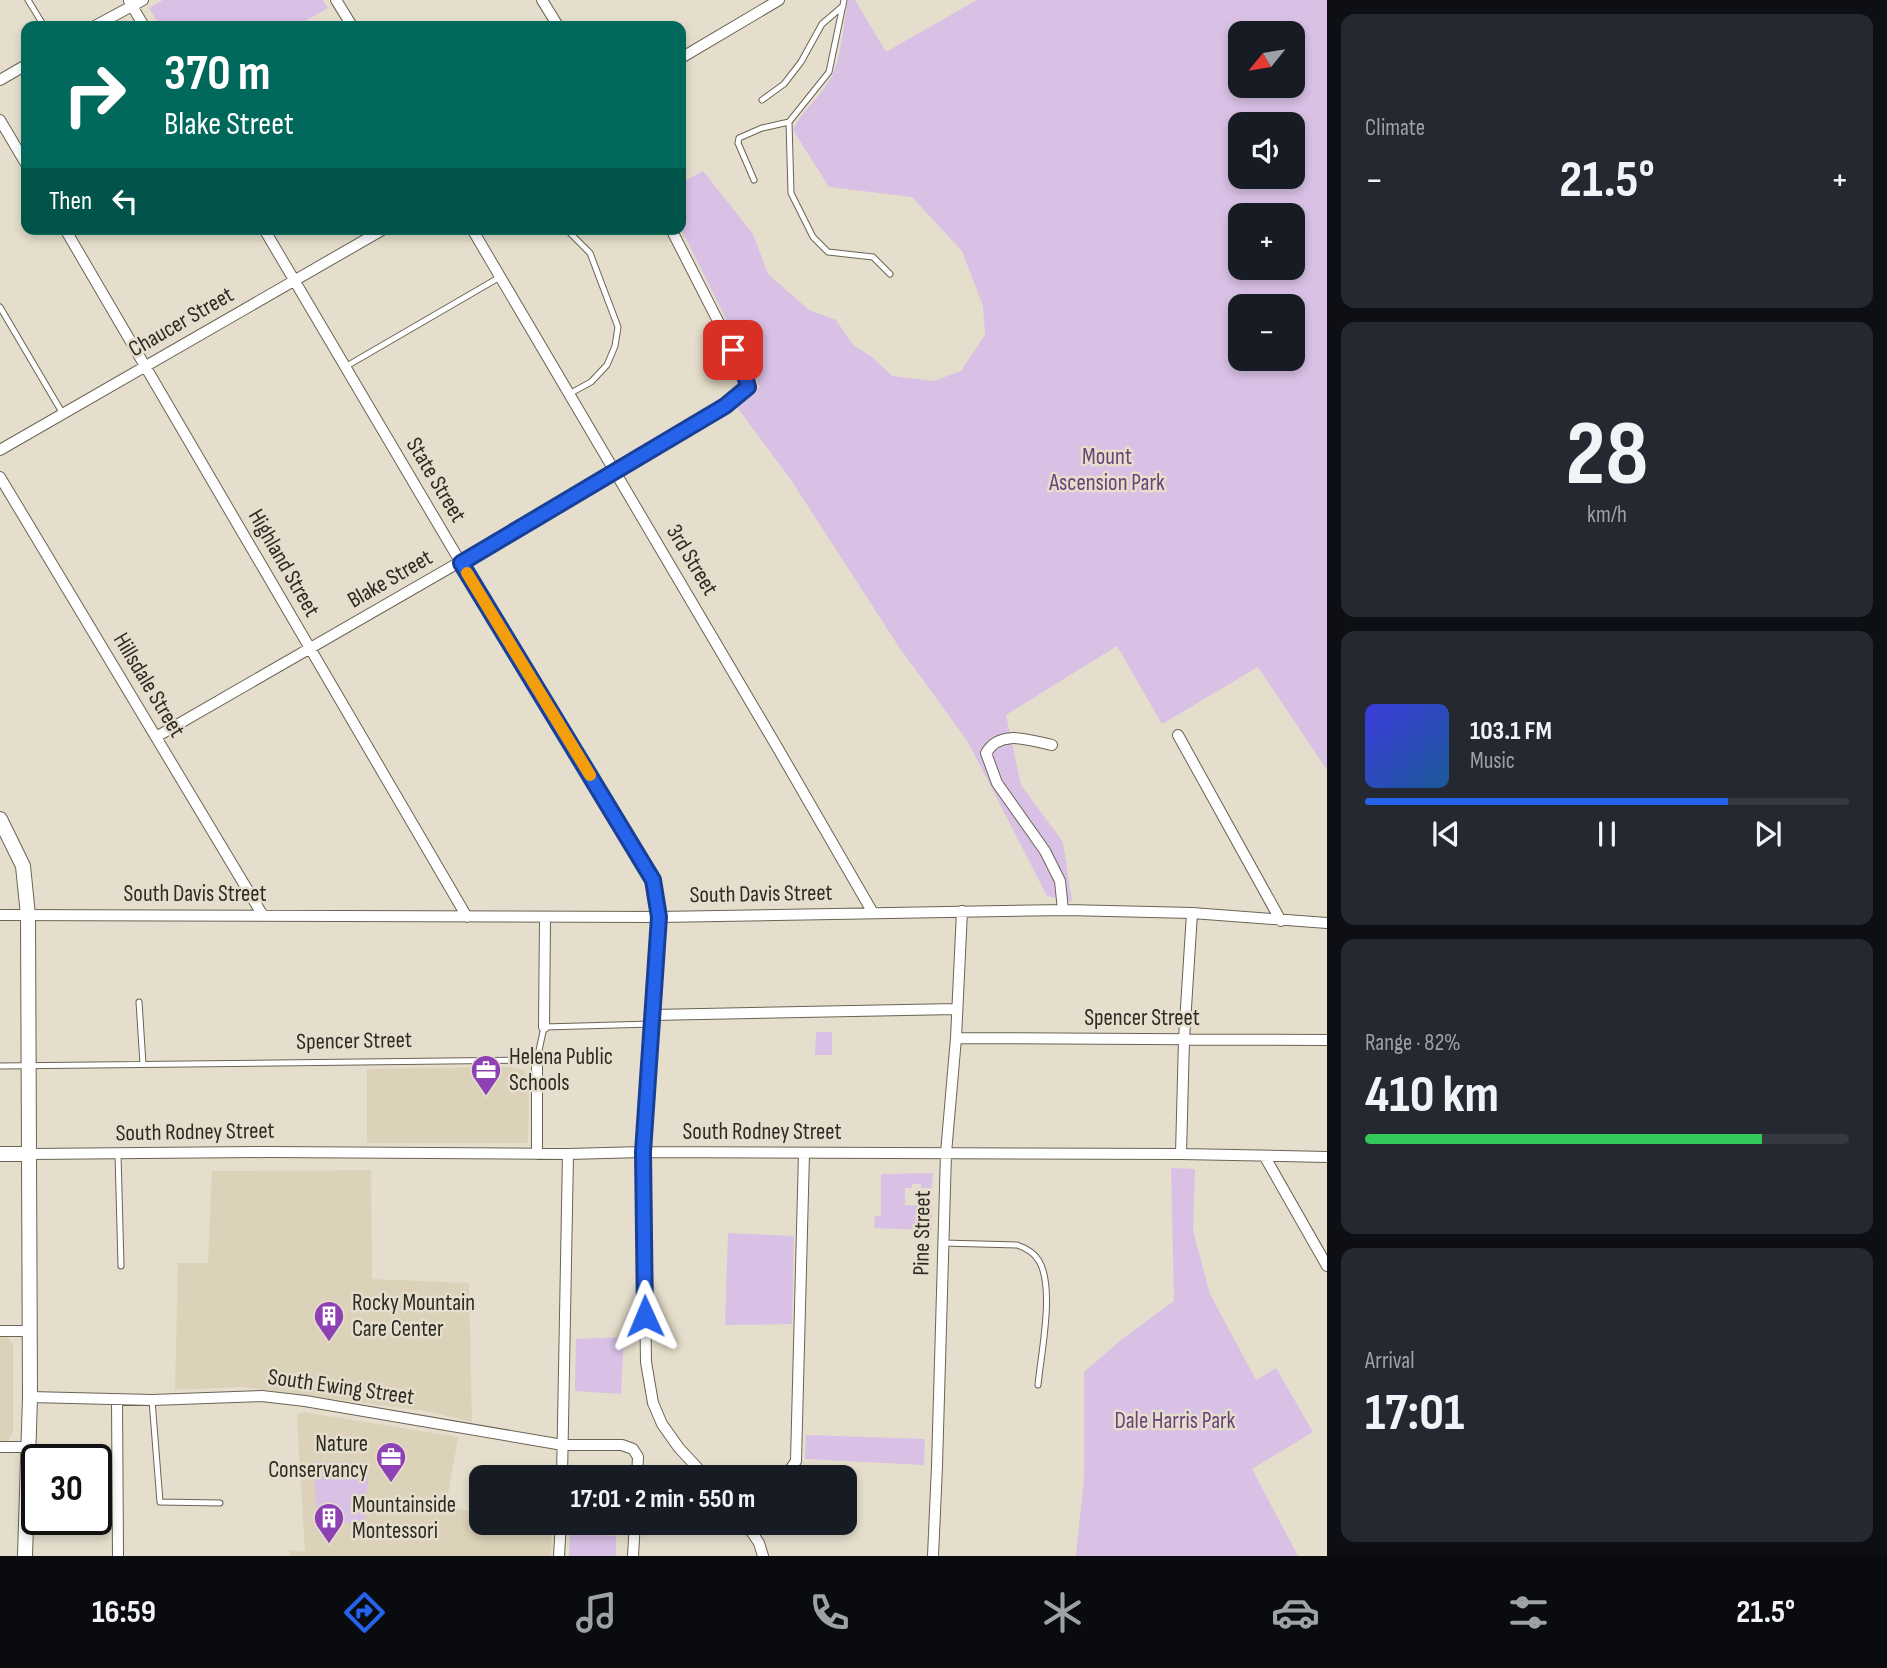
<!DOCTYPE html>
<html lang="en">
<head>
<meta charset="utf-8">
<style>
  :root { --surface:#171b24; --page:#242831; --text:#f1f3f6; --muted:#9ea1a6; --line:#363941; --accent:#2563eb }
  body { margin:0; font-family:"Sofia Sans Condensed",sans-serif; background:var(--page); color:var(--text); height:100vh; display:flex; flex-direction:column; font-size:26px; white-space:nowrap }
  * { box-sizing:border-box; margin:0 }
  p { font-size:23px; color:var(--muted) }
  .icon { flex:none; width:38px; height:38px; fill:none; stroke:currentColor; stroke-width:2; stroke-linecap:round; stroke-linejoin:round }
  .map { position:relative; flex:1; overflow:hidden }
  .panel { display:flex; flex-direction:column; gap:14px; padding:14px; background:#0d0f14; width:560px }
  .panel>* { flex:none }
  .top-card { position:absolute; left:21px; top:21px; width:665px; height:214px; border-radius:14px; box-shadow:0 4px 10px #0003; background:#00695c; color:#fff; overflow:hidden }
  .needle { width:46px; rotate:240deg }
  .buttons { position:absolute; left:1228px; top:21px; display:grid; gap:14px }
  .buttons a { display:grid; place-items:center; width:77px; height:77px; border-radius:14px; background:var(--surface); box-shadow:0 4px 10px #0003; font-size:35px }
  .speed { position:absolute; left:21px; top:1444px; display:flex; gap:14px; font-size:35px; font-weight:700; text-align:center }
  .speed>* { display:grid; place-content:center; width:91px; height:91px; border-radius:50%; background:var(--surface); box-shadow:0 4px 10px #0003; line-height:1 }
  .speed .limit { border:4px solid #111; border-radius:10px; background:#fff; color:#111 }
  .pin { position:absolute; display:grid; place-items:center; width:60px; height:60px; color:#fff; margin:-30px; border-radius:14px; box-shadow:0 4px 10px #0006 }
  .me { position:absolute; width:77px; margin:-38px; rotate:359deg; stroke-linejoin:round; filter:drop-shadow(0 0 5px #0008) }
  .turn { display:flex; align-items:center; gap:24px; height:147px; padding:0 28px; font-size:32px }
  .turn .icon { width:91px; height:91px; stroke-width:2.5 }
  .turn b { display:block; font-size:49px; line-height:60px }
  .then { display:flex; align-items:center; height:66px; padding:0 28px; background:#0003; gap:14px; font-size:26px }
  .big { font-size:52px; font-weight:700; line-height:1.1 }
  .panel .tile { flex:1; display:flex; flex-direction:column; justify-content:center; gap:10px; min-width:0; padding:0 24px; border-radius:14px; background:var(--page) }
  .panel .dial { align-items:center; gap:0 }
  .dial b { font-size:91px; line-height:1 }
  .song { display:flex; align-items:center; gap:21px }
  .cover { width:84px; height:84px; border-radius:10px; background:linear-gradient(135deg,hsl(240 70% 55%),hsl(210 70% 35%)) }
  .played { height:7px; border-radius:4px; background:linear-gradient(90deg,var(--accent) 75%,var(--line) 75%) }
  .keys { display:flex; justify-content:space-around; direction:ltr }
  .heat { display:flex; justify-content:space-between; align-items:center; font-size:38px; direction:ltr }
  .charge { height:10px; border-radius:5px; background:linear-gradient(90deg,#34c759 82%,var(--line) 0) }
  .trip { position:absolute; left:469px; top:1465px; width:388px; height:70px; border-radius:14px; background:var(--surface); box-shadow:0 4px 10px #0003; font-weight:700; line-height:70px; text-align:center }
  .tab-bar { display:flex; height:112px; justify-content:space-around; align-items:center; background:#090b0e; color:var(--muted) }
  .tab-bar .icon { width:49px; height:49px }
  .tab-bar .on { color:var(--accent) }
  .tab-bar b { font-size:32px; color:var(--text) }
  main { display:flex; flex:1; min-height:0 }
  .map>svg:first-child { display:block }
  .built { fill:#dcd2b9 }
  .green { fill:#d8c1e5; fill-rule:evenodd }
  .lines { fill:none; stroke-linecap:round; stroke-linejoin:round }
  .service-casing { stroke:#6b6455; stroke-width:7 }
  .minor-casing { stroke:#6b6455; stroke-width:12 }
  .tertiary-casing { stroke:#6b6455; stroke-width:16 }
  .service { stroke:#fff; stroke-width:5 }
  .minor { stroke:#fff; stroke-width:10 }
  .tertiary { stroke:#fff; stroke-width:14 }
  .route-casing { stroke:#184099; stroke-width:18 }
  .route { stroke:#2563eb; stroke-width:12 }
  .slow { stroke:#f59e0b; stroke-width:12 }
  .labels { text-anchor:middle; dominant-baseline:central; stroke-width:5; stroke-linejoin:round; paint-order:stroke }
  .street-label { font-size:23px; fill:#2e2b25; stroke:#e5decc }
  .park-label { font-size:23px; fill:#68427b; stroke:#e5decc }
  .poi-label { font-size:23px; fill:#2e2b25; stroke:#e5decc; text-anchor:start }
</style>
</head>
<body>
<main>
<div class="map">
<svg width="1327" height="1556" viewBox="0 0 1327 1556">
  <rect width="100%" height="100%" fill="#e5decc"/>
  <path class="built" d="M508,1067L524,1070L529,1079L528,1143H367V1069Z
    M371,1170L372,1279L469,1283L472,1422L426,1411L242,1387L175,1390L178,1263H208L212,1171Z
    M0,1337L9,1338L13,1344V1432L8,1441L0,1442Z
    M303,1412L458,1437L446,1506L481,1514V1522L526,1523L552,1528L551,1556H289V1550L305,1552L297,1419L298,1414Z"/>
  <path class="green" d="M163,0H323L328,8L297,26H160L149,8Z
    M848,0H855L886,52L977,0H1327V770L1258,667L1162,724L1117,646L1006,715L1021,785L1063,842L1072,901L1047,896L968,742L899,647L791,480L736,406L760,387L681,229V183L703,171L753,234L768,274L809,310L836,320L853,345L872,357L892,376L934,381L961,371L985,335L983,306L962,251L912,197L829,187L793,130C803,108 825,94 834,71C842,51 844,21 848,0ZM1241,33H1293V86H1241ZM1241,124H1293V177H1241ZM1241,215H1293V268H1241ZM1241,306H1293V359H1241Z
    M816,1032H832V1055H815Z
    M1171,1168L1195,1169L1193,1231L1210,1294L1256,1380L1276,1368L1313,1432L1252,1469L1298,1556H1076L1084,1479V1372L1122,1339L1174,1301Z
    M933,1173L932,1188H921V1184H912V1188H905V1205L932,1206V1230L874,1228L875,1216H881V1174Z
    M728,1233L794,1236L792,1324L725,1325Z
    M624,1337L621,1394L575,1391L576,1339Z
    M806,1435L925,1439L924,1465L805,1459Z
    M314,1462L369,1463L365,1525L352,1523H322L321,1509L316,1508Z
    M570,1533L616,1536V1556H569Z"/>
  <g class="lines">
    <g class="service-casing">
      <path id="service" d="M28,0L44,26
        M844,0L829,72L789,122L791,193L813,237L828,252L873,257L890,274
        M762,100L784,84L801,62L822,24L843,6
        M754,180L738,143L739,138L762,128L789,122
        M566,229L590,253L618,327L615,346L607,365L591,382L569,394
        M0,307L63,414
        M345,367L500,277
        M139,1002L143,1064
        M0,1066L537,1060L544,1027L652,1024
        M118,1154L121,1266
        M943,1243L1017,1245C1026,1248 1034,1252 1039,1261C1055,1288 1041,1353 1038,1385
        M152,1400L160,1502L220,1503"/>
    </g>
    <g class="minor-casing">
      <path id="minor" d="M336,0L352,26
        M542,0L558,26
        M129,1L144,26
        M95,26L143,0
        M681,58L779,0
        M0,80L26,65
        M0,120L26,164
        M65,229L467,917
        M264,229L461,563L653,879L658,917L643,1152L646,1362L653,1403L662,1424L679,1448L706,1477
        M472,229L780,752L873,913
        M0,450L384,229
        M0,477L262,914
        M1178,735L1281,921
        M156,737L616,472L725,406L748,387L744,372L671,229
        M1052,745C1029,740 1000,729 986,753L997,783L1045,851L1060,881L1063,910
        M0,915L658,917L1067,910L1192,913L1327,923
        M652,1015L956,1009
        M544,1027L545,917
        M956,1038L1327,1040
        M537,1060V1154
        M29,1154L269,1152L568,1154L643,1152L1181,1154L1327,1157
        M1181,1154L1184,1039L1192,913
        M1265,1157L1327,1266
        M0,1331H29
        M30,1397L152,1400L262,1396L305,1401L563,1445H622L633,1449L638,1457L637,1477
        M117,1399L118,1556
        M0,1447H29
        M562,1477L568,1154
        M785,1477L796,1461L804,1153
        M745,1522L759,1543L763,1556
        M559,1556L561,1522
        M633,1556L635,1522
        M933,1556L937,1466L946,1153L956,1038L962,911"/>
    </g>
    <g class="tertiary-casing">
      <path id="tertiary" d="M0,819L23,866L28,915L30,1397L25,1556
        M0,1154H29"/>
    </g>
    <use href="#service" class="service"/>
    <use href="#minor" class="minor"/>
    <use href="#tertiary" class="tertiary"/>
  </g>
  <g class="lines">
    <g class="route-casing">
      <path id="route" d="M645,1316L643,1152L659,917L653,880L461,563L725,406L748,387L744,372L733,350"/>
    </g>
    <use href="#route" class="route"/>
    <path class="slow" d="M467,573L590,775"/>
  </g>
  <defs>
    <g id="office-pin" transform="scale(1.575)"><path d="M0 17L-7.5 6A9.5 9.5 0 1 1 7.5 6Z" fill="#8e41b2" stroke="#e5decc"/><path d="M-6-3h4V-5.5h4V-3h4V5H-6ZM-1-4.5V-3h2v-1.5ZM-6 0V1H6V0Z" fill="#fff"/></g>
    <g id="building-pin" transform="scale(1.575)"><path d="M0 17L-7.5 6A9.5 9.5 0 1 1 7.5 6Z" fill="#8e41b2" stroke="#e5decc"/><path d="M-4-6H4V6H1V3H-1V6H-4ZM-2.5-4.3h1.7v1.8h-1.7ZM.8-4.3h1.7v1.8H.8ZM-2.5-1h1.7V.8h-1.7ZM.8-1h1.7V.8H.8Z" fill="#fff"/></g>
  </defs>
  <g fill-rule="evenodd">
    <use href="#office-pin" x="486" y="1070"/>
    <use href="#building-pin" x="329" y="1316"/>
    <use href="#office-pin" x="391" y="1457"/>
    <use href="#building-pin" x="329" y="1518"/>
  </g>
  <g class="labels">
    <g class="street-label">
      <text transform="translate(181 322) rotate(-30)">Chaucer Street</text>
      <text transform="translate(436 480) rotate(59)">State Street</text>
      <text transform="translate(692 560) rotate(59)">3rd Street</text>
      <text transform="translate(284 563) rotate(60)">Highland Street</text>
      <text transform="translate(390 579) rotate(-30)">Blake Street</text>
      <text transform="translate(149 685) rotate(59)">Hillsdale Street</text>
      <text x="195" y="894">South Davis Street</text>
      <text transform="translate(761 894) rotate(-1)">South Davis Street</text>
      <text x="1142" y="1018">Spencer Street</text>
      <text transform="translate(354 1041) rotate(-1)">Spencer Street</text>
      <text transform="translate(195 1132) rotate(-1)">South Rodney Street</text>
      <text x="762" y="1132">South Rodney Street</text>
      <text transform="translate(922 1233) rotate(-89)">Pine Street</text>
      <text transform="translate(341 1387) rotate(8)">South Ewing Street</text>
    </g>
    <g class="park-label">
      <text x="1107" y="457">Mount<tspan x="1107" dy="26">Ascension Park</tspan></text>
      <text x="1175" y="1421">Dale Harris Park</text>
    </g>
    <g class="poi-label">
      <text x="509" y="1057">Helena Public<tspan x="509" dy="26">Schools</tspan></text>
      <text x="352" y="1303">Rocky Mountain<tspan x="352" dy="26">Care Center</tspan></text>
      <text x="368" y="1444" text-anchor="end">Nature<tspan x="368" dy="26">Conservancy</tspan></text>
      <text x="352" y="1505">Mountainside<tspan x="352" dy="26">Montessori</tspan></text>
    </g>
  </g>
</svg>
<div class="buttons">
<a><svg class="needle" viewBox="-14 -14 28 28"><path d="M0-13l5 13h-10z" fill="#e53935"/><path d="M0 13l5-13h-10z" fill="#9ea1a6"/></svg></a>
<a><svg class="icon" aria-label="sound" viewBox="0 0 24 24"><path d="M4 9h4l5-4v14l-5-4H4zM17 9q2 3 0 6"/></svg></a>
<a>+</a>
<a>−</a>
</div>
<div class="speed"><div class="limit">30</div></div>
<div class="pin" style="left:733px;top:350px;background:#d93025"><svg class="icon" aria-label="arrive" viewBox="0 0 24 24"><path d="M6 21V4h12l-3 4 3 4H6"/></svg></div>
<svg class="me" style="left:645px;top:1316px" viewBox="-20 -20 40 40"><path d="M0-17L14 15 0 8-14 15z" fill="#2563eb" stroke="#fff" stroke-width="4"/></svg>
<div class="trip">17:01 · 2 min · 550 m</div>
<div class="top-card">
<div class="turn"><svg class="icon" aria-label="right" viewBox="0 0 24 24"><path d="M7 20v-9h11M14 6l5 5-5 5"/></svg><div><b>370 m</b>Blake Street</div></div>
<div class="then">Then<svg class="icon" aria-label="left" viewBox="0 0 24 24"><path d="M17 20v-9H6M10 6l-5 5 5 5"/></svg></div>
</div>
</div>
<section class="panel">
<div class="tile"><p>Climate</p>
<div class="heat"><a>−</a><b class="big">21.5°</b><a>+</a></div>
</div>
<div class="tile dial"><b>28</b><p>km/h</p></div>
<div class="tile">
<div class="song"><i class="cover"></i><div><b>103.1 FM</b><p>Music</p></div></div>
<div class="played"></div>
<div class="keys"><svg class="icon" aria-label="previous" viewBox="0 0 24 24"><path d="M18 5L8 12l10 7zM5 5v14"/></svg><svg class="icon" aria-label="pause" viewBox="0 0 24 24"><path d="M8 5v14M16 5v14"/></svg><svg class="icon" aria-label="next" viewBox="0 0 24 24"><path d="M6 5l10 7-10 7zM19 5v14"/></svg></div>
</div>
<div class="tile"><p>Range · 82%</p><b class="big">410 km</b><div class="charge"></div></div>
<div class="tile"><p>Arrival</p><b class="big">17:01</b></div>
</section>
</main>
<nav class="tab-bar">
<b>16:59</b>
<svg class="icon on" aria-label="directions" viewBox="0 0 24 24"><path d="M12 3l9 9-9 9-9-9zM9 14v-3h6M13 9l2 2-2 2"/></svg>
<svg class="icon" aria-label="music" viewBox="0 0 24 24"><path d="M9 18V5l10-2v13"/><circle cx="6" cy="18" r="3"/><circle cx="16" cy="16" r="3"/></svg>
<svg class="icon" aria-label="phone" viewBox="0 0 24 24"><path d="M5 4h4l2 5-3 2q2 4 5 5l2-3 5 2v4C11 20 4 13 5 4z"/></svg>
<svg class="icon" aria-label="climate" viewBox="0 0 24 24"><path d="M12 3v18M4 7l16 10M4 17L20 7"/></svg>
<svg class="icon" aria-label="car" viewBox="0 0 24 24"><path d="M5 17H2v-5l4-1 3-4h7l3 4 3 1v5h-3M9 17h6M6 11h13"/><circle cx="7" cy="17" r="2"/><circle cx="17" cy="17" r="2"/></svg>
<svg class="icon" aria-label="filters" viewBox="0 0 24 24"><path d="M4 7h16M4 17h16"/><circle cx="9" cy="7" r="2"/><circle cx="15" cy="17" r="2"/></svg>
<b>21.5°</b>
</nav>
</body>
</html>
